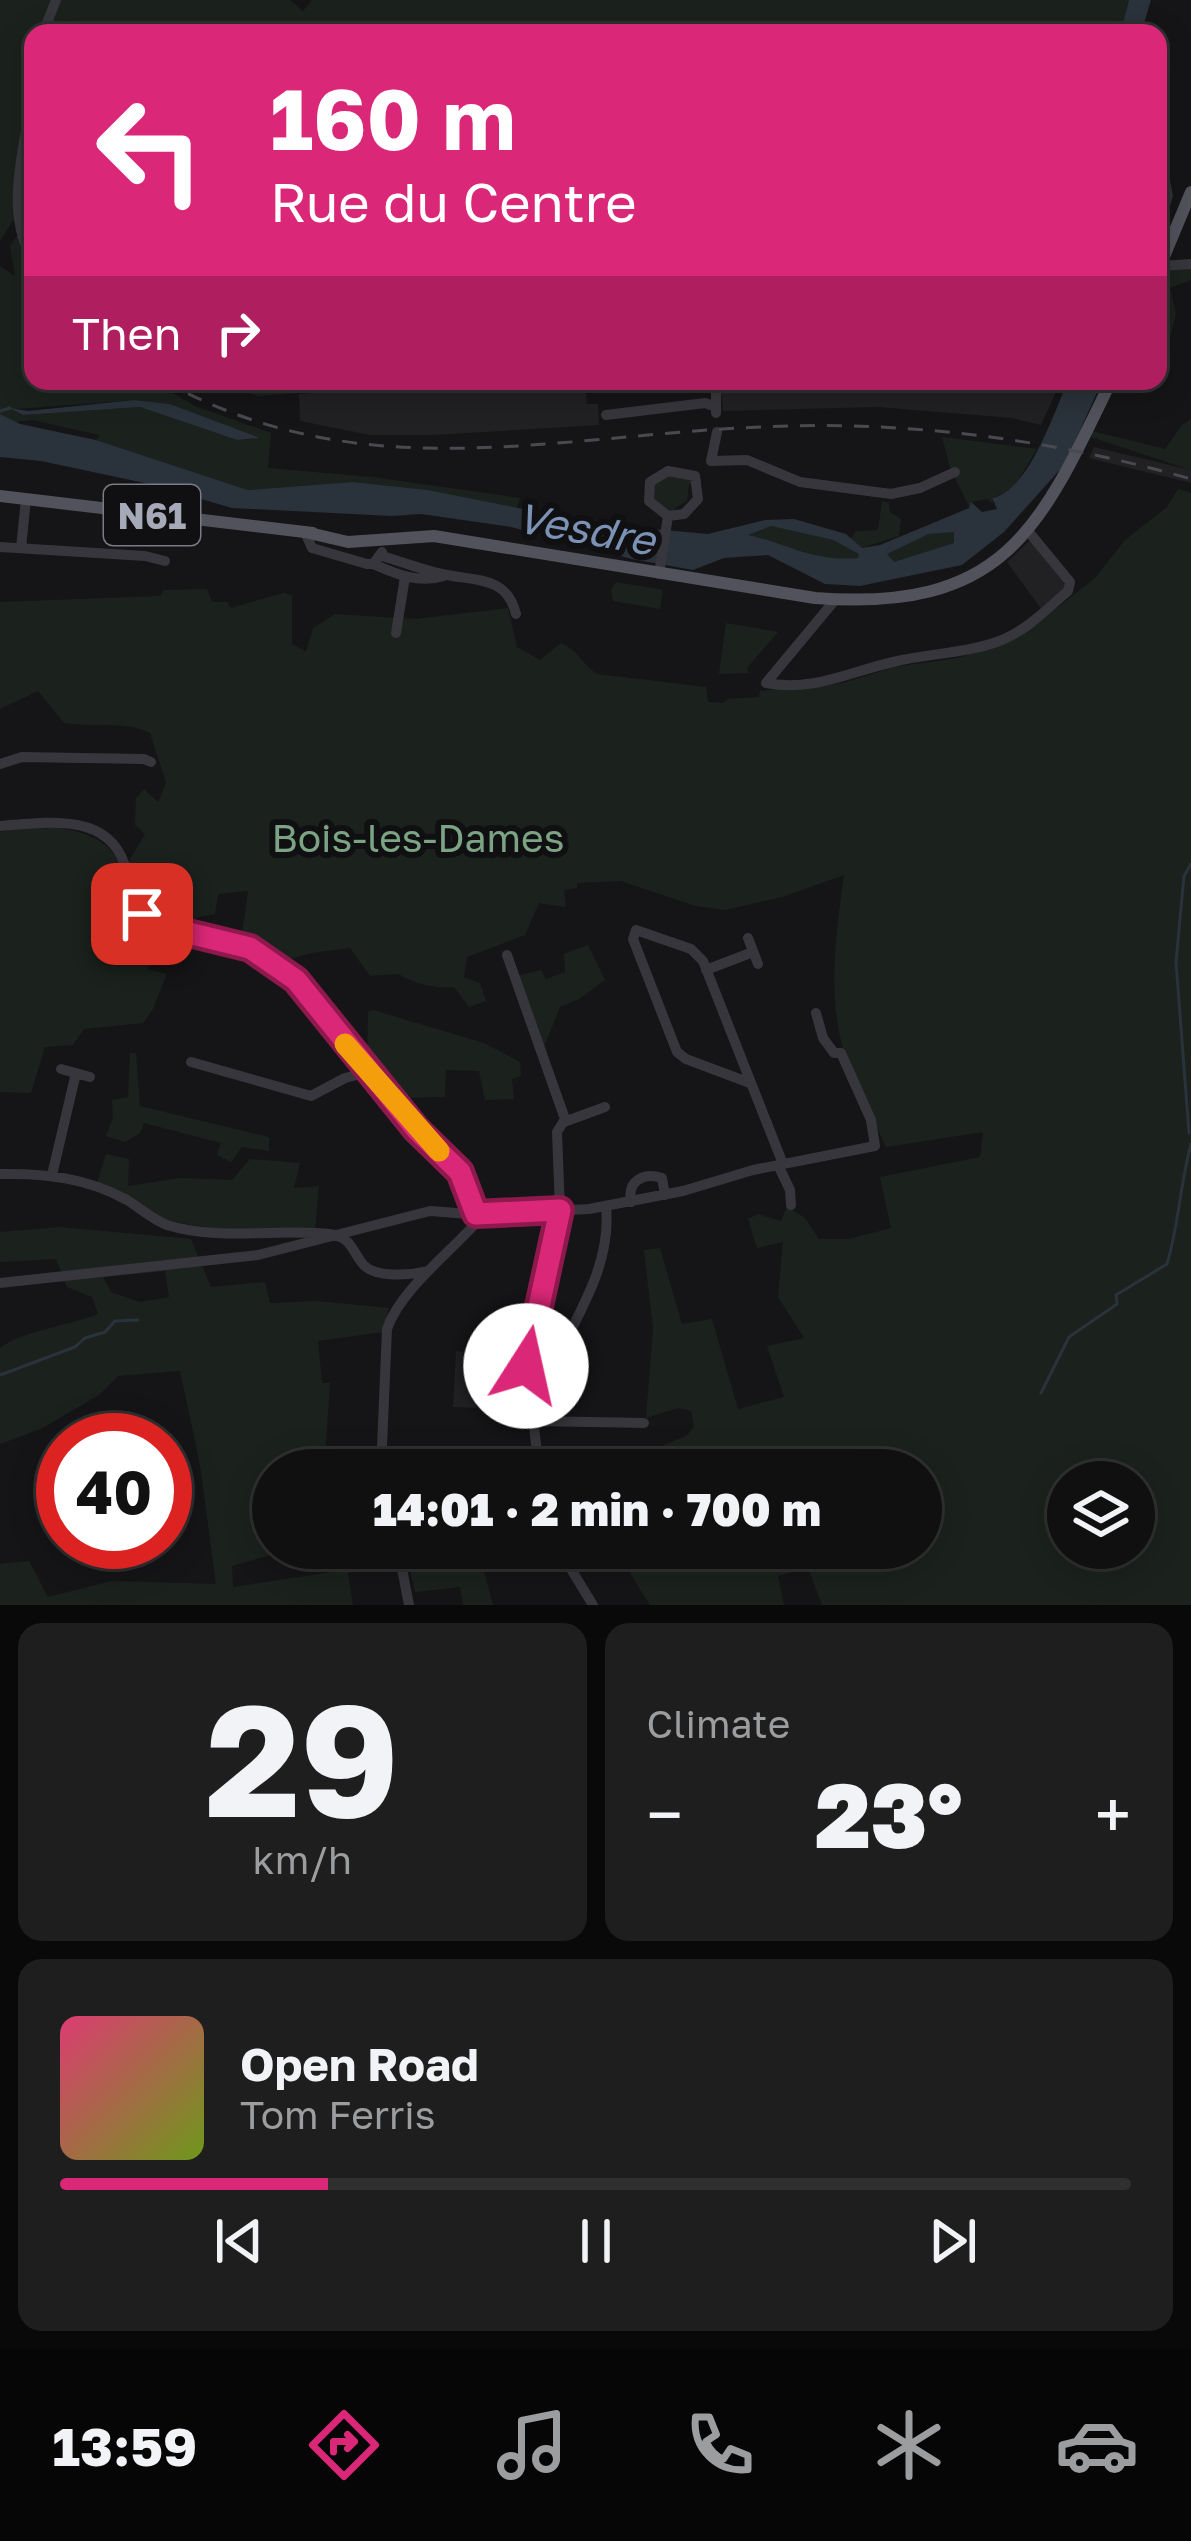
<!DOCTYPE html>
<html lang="en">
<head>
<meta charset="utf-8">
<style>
  :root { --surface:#101011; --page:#1e1e1f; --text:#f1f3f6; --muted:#9c9d9f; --line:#303031; --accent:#db2777 }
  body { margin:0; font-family:"Golos Text",sans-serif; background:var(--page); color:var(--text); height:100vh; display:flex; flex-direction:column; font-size:45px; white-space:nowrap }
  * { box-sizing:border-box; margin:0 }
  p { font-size:39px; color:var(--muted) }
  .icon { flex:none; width:66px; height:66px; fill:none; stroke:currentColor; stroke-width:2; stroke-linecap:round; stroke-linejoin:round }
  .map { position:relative; height:1605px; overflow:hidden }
  .details { display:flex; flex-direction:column; gap:18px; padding:18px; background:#090909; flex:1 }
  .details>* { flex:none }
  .guide { position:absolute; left:24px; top:24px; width:1143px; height:366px; border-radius:24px; box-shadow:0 6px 30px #0003,0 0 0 3px var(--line); background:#db2777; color:#fff; overflow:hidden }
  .buttons { position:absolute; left:1047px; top:1461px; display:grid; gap:24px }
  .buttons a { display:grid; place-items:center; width:108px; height:108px; border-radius:50%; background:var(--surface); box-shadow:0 6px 30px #0003,0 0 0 3px var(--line); font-size:60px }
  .speed { position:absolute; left:36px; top:1413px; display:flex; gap:24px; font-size:60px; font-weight:700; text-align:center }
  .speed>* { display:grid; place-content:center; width:156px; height:156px; border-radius:50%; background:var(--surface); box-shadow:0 6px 30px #0003,0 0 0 3px var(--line); line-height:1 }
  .speed .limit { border:18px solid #d22; background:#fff; color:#111 }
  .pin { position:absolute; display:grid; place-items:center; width:102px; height:102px; color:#fff; margin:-51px; border-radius:24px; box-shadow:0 6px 18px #0006 }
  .me { position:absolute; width:132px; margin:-66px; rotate:10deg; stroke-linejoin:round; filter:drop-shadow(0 0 9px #0008) }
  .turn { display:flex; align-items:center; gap:42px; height:252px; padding:0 48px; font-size:54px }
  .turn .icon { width:156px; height:156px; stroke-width:2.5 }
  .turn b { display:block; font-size:84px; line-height:102px }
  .then { display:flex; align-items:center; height:114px; padding:0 48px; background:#0003; gap:24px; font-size:45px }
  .big { font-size:90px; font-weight:800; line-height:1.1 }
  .details .widget { flex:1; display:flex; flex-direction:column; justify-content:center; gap:18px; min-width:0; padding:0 42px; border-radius:24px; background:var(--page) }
  .details .dial { align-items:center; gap:0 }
  .dial b { font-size:156px; line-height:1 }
  .song { display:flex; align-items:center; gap:36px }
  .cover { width:144px; height:144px; border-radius:18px; background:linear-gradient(135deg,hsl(340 70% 55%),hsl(80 70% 35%)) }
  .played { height:12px; border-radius:6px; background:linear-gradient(90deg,var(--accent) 25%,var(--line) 25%) }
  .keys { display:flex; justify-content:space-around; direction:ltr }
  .heat { display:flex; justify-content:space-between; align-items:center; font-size:66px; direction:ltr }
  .details .tiles { flex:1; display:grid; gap:18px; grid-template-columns:1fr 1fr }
  .widget:last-child { grid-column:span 2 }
  .trip { position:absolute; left:252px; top:1449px; width:690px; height:120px; border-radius:60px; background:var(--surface); box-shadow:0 6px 30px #0003,0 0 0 3px var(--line); font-weight:800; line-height:120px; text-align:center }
  .tabs { display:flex; height:192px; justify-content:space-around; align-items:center; background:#060607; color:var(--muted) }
  .tabs .icon { width:84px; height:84px }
  .tabs .active { color:var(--accent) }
  .tabs b { font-size:54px; color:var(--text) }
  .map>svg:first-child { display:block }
  .built { fill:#212124 }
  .green { fill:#1b221d; fill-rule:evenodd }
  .water { fill:#2a323b; fill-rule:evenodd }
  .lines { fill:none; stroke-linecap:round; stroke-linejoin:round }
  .stream { stroke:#2a323b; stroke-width:3 }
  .minor { stroke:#36363c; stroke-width:10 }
  .major { stroke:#51525b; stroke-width:12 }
  .rail { stroke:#494a51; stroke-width:3; stroke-dasharray:15 12; stroke-linecap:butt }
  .route-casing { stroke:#8e194d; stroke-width:30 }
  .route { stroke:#db2777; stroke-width:21 }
  .slow { stroke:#f59e0b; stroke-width:21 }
  .labels { text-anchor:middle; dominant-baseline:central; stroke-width:12; stroke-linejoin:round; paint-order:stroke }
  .shield { fill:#101012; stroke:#797b86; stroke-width:3 }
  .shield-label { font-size:36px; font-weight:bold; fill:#a6a9b8 }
  .park-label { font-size:39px; fill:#7ca484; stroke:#101012 }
  .water-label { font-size:42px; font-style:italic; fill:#7b92b4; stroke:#101012 }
</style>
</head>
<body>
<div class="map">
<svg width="1191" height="1605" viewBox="0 0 1191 1605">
  <rect width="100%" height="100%" fill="#151517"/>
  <path class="built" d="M585,381L587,404H598L599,425L434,435H370L300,421L299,394L412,384Z
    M720,381H1061L1041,425L1012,418L877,407L723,411Z
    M1094,447L1191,470V483L1089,458Z
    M1031,539L1064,581V588L1042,610L1007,562Z
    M456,1351L522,1358L525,1394L477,1393L476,1408L453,1407Z"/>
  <path class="green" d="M0,0H52L39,33H33V74L16,216L0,241Z
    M60,0H290L303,11L312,0H1129L1120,33H45Z
    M33,117V249L24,222Z
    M18,234L33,268V381H152L195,406L271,433L268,468L372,477L520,498L517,508L428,490L353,482L248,490L96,440L100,435L32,420L15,422L0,414V266L15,276L10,246ZM134,400L170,404L255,439L237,440L140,407L23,415L16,409Z
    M1191,263V280L1170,288L1176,313L1171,334L1158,342V284L1165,267Z
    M212,381H538L412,384L258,396Z
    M1191,419V470L1091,437L1092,431L1165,449L1182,425Z
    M942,437L1037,449L1012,490L992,498L993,504L987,499L972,502L970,508L950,468Z
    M667,473L694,481L689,484L687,501L675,508V514L650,498L655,479Z
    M1178,489L1191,493V1605H822L808,1568L778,1576L784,1605H650L614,1548H921V1470H667L664,1445L686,1436L694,1427L691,1411L678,1408L646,1418L653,1329L644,1250L660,1248L682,1324L712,1319L738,1409L784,1397L767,1346L804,1338L778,1297L783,1242L757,1248L748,1219L758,1214L781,1221L787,1206L805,1218L819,1239H849L891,1228L880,1177L980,1157L983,1132L886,1147C872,1116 854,1085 844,1052C827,996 836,932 844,875L782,897L725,910L696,906L621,881L577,883V888L564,890L566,907L539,903L525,935L467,957L464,977L480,983L486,1001L469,1007L454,987C437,989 413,984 399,974L370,976L350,948L311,953L283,961L241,941L248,891L218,894L215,914L191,919L190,927L154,920L137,890L129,861L145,834L135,825L136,798L144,789L158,802L166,783L150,733C126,720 91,728 64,723L38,691L0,709V602L160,596L164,590L207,589L212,602H227L231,608L283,593L292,595V644L306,652L313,628L335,614L415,619L508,608L517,647L540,660L561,643C579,651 582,664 597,674L706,687L708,702L723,703L728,699L759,697L760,691L843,683L895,667L957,658L998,646L1038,623L1095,578L1125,540L1167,507ZM1068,1482H1134V1548H1068Z
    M882,501L889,503L890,512L901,519L899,536L861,548L851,539L856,531L878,530Z
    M771,526L833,540L860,553L858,558L832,560L744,535Z
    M954,531V543L894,563L886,554L929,534Z
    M616,582L663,590L660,609L613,601L611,590Z
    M726,623L778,632L747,668L749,673L719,674Z
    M41,825C71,829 110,834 121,868C125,879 124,895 130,906C137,920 155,927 161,941L154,949L148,969L167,974L153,1009L143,1023L84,1029L73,1045L45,1047L31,1093L0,1092V832Z
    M588,945L605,980L579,999L560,1007L544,1047L517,976L541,970L546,979L565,972L564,954Z
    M373,1010L484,1043L520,1062L521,1076L512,1079L514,1099L485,1100L479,1071L446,1070L445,1097L397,1098L367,1066L368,1012Z
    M130,1053H136L140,1106L269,1137V1151L242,1147L231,1162L217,1155L221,1143L144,1123L140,1133L125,1142L106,1136L113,1117L112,1100L128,1097Z
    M106,1154L129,1159L128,1186L180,1178L232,1180L250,1159L300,1163L294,1188L319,1186L315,1231L214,1229L162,1219L97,1183Z
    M60,1227L191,1239L211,1287L265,1282L270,1303L317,1301L389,1308L383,1332L318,1341L322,1383H330L325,1458L310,1459L319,1470H273V1548H281L277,1553L232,1566L233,1587L398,1562L399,1565L348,1573L353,1605H0V1564L29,1561L48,1597L112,1581L216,1584L200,1465L180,1371L118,1376L99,1395L41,1429L0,1444V1348C19,1332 71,1325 98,1314L92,1297L67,1287L56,1259L0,1262V1232ZM165,1271L169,1297L140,1302L111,1292L103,1277Z
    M482,1563L493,1605H463L460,1587L415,1592L410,1571Z"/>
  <path class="water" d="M1129,0H1151L1141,33H1120Z
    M1158,116L1173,196L1158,246Z
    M1068,381H1102L1065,464L1004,532L962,565L860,586L825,584L768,555L724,558L693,570L632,559L511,527L421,514L391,516L232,508L154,485L41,461L0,457V414L20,424L96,440L248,490L353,482L428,490L599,524L708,534L765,520L794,519L846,534L862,548L880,545L969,508L971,502L982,512L997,509L992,498C1029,491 1053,414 1068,381ZM771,526L833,540L859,554L858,558C813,562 789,544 748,535ZM954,532V543L894,562L887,554L929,534Z
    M134,400L170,404L260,438L237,440L140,407L23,415L10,408L28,411Z"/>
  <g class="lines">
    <path class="stream" d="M0,411L10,408
      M1189,1133L1176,962L1184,876L1191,864
      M0,1375L75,1347L85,1338L105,1332L115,1321L138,1320
      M1041,1393L1069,1337L1117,1304L1116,1295L1167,1264C1179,1224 1180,1184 1191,1144"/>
    <path class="minor" d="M43,33L56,0
      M33,92C25,145 3,212 33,260
      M1161,266L1191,264
      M716,381V413
      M606,415L705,403L716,407
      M711,461L747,460L800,482L891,494L920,488L955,472
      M711,461L717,432
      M668,471L695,476L698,499L684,514L668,516L649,501L650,482Z
      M305,532L312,548L367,564H373L382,552
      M0,547L145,556L165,561
      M21,548L26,499
      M382,556C403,562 425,571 447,575C478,581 507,577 516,614
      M373,564C396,574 418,584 444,576
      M659,574L668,516
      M396,633L405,577
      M766,683C812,692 849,672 893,662C929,653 966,654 1002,640C1028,629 1047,609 1068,591L1070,582L1028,531
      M766,683L835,600
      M0,764L22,757L144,759L151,762
      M0,826C42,823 106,811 124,863C132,885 131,904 150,922L250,948L296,980L416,1129L461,1172L476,1215
      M748,938L758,964
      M507,955L565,1119L557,1132L560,1210L527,1366L539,1470
      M706,970L753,952
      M191,1062L311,1096L345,1078L368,1072
      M61,1069L90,1077
      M750,1083L686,1059L677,1052L633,939L636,930L691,949L703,961L783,1164
      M564,1122L605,1107
      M778,1165L790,1190L791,1205
      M0,1174C45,1173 87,1178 127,1200C140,1208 153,1220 167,1225C222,1242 280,1227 336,1235C352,1241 352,1250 362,1263C374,1279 411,1275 428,1271
      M52,1175L76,1073
      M631,1202C627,1181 643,1172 662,1178L665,1195
      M0,1283L258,1255L430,1211L482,1215L589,1209L683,1191L753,1170L875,1146L871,1120L841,1053H834L823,1038L816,1013
      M530,1396L542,1391C566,1329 613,1274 606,1206
      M533,1421L644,1423
      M381,1470L387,1329C400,1291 447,1255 474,1225L476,1215
      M464,1470L467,1458
      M398,1548L409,1605
      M558,1548L593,1605"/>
    <path class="major" d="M1158,271L1191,192
      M0,496L313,533
      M305,532L348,542L434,536L815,598C1003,612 1039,532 1111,381"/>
    <path class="rail" d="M164,381C360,490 549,436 760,427C904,420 1052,439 1191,479"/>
  </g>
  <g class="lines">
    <g class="route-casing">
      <path id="route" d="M142,914L168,928L250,948L296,980L416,1129L460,1172L476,1214L560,1210L526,1366"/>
    </g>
    <use href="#route" class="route"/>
    <path class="slow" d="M345,1044L439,1151"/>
  </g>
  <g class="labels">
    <rect class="shield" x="104" y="485" width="96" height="60" rx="9"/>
    <g class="shield-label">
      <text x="152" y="515">N61</text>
    </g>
    <g class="park-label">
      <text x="418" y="837">Bois-les-Dames</text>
    </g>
    <g class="water-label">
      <text transform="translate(586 528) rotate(10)">Vesdre</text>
    </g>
  </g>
</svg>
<div class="buttons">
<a><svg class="icon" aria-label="layers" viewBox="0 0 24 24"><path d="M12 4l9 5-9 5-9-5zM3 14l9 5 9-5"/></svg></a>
</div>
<div class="speed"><div class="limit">40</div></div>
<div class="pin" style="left:142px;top:914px;background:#d93025"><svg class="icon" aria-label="arrive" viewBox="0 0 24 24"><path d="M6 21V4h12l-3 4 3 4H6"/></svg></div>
<svg class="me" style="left:526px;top:1366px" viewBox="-20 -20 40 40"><circle r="19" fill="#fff"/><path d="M0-13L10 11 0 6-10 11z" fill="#db2777"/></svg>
<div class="trip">14:01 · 2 min · 700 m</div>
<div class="guide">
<div class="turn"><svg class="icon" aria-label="left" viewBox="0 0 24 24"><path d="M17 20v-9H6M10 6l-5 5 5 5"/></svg><div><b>160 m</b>Rue du Centre</div></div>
<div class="then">Then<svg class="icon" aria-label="right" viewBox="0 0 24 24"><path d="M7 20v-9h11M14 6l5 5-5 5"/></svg></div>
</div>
</div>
<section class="details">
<div class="tiles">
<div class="widget dial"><b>29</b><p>km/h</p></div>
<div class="widget"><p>Climate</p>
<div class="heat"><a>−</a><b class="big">23°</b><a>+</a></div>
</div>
<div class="widget">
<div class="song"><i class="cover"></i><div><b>Open Road</b><p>Tom Ferris</p></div></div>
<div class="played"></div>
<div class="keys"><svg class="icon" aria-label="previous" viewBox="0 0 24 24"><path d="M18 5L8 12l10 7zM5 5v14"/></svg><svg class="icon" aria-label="pause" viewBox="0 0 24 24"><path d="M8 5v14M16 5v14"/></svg><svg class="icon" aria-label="next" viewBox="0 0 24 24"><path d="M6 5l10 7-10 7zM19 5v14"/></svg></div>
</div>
</div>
</section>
<nav class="tabs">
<b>13:59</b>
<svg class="icon active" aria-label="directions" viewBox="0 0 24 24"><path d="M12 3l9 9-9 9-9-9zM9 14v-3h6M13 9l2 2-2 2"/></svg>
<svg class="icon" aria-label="music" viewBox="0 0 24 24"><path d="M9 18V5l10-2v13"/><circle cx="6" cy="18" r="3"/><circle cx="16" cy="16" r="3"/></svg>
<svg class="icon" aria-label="phone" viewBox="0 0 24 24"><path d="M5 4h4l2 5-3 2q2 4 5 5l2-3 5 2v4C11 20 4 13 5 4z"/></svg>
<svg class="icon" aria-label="climate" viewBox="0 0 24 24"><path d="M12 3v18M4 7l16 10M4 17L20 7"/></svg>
<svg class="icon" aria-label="car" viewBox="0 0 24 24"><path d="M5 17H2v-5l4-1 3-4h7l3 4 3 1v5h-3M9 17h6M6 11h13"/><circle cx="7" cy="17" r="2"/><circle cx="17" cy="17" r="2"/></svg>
</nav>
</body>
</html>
